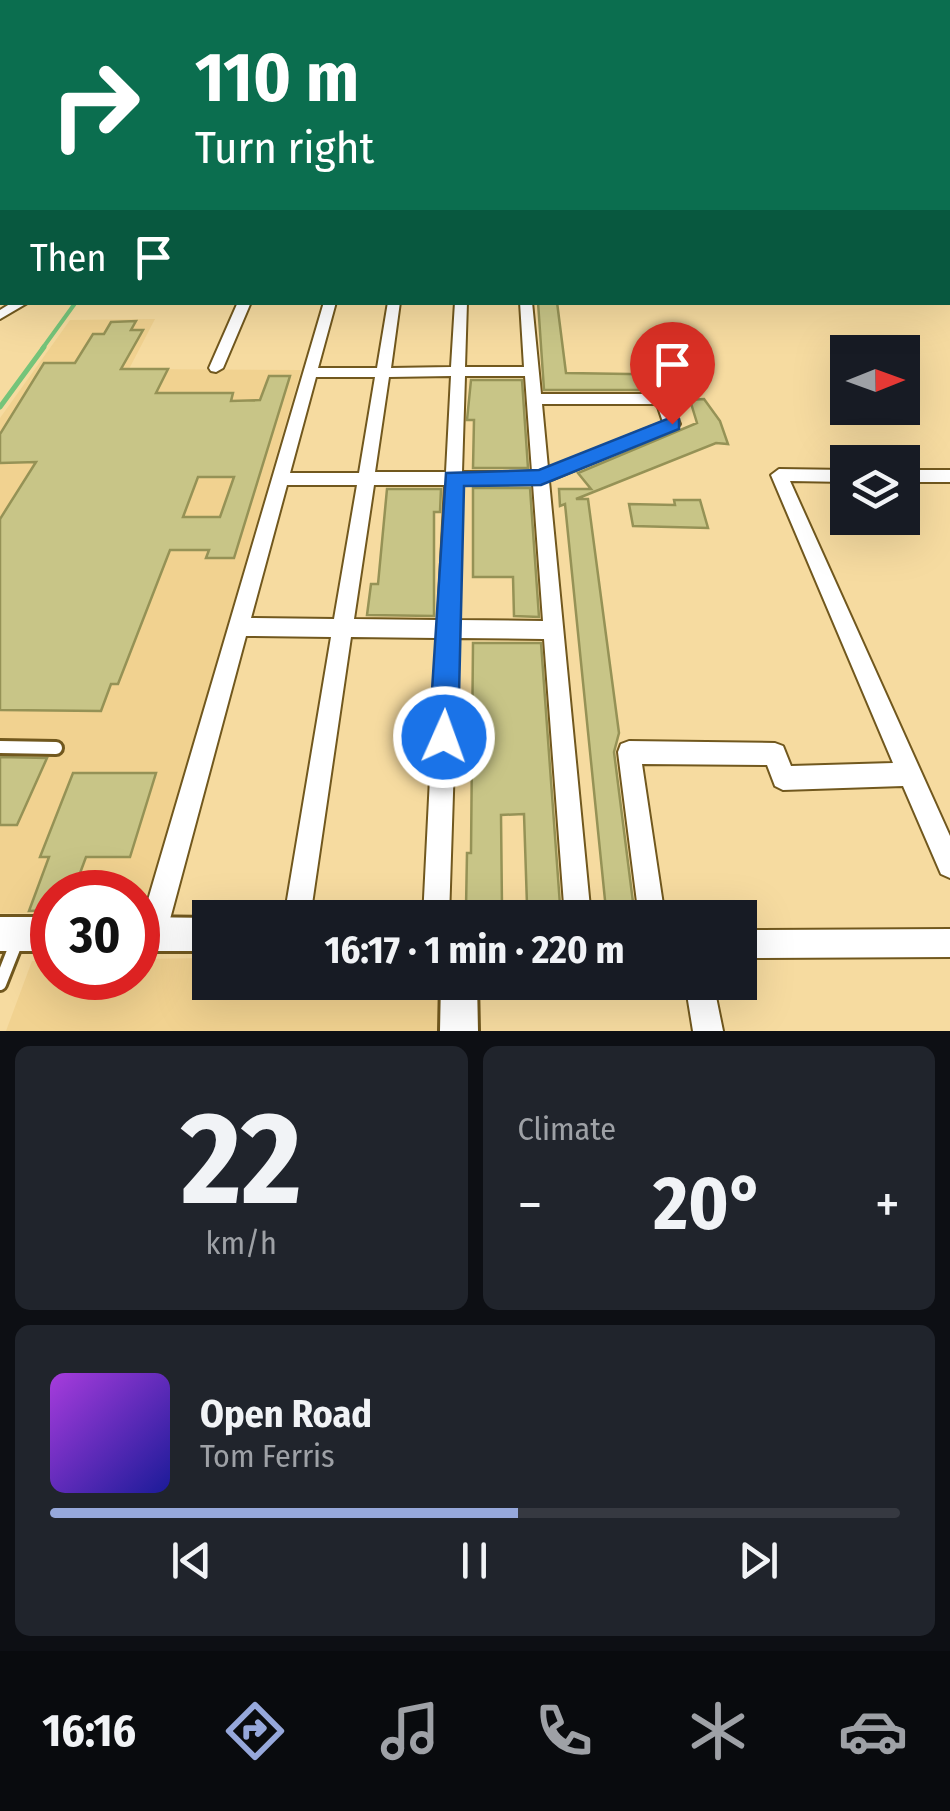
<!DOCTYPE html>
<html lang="en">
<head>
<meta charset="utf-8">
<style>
  :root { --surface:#171b24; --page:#20242c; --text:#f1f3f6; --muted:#9ea1a6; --line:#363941; --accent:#96a8db }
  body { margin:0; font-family:"Fira Sans Condensed",sans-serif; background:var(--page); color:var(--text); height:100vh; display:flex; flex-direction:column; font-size:38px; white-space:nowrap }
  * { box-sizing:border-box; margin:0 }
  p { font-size:32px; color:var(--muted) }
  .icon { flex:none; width:55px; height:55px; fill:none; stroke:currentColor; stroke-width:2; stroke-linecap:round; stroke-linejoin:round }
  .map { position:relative; height:1031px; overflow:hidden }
  .drawer { display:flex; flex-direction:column; gap:15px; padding:15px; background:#0d0f14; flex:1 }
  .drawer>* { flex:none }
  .guide { position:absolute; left:0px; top:0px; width:950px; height:305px; box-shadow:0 10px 40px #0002; background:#0b6e4f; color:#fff; overflow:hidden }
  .needle { width:65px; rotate:89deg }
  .buttons { position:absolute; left:830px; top:335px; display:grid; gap:20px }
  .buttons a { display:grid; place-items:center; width:90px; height:90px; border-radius:0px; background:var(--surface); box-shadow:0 10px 40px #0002; font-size:50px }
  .speed { position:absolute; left:30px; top:870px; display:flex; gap:20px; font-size:50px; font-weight:700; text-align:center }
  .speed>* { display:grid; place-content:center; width:130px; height:130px; border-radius:50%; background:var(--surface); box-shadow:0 10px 40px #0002; line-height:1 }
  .speed .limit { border:15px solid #d22; background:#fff; color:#111 }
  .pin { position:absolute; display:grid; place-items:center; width:85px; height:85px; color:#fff; margin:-102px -42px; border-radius:50% 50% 50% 0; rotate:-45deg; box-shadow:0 0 10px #0007 }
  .pin .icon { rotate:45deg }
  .me { position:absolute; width:110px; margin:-55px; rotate:2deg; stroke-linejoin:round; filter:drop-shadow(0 0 8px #0008) }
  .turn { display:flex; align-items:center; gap:35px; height:210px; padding:0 30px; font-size:45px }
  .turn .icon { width:130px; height:130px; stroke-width:2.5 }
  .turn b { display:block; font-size:70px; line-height:85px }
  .then { display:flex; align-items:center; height:95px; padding:0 30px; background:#0003; gap:20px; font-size:38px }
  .big { font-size:75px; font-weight:700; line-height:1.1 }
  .drawer .widget { flex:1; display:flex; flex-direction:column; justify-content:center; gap:15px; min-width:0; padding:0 35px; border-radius:15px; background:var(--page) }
  .drawer .dial { align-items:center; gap:0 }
  .dial b { font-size:130px; line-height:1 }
  .song { display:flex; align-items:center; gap:30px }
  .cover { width:120px; height:120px; border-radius:15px; background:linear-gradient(135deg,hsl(280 70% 55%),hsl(240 70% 35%)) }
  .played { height:10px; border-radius:5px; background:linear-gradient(90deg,var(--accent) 55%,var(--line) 55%) }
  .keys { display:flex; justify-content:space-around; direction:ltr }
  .heat { display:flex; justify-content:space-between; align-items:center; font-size:55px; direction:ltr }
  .drawer .tiles { flex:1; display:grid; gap:15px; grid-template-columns:1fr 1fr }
  .widget:last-child { grid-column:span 2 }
  .trip { position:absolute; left:192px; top:900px; width:565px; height:100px; border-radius:0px; background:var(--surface); box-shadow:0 10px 40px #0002; font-weight:700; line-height:100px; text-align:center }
  .dock { display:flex; height:160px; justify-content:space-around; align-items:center; background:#090b0e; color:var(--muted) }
  .dock .icon { width:70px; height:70px }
  .dock .selected { color:var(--accent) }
  .dock b { font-size:45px; color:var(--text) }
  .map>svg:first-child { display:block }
  .built { fill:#f1d290 }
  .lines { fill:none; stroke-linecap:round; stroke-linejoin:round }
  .stream-far1 { stroke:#75c47a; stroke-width:4 }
  .stream { stroke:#75c47a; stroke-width:5 }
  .river { fill:#75c47a; fill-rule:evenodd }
  .building { fill:#c8c587; stroke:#959256; stroke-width:2.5; fill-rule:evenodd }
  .service-casing { stroke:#71581e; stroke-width:18 }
  .minor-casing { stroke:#71581e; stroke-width:4 }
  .tertiary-casing { stroke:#71581e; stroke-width:6 }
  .service { stroke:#fff; stroke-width:12 }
  .minor { fill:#fff; fill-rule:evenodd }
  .tertiary { fill:#fff; fill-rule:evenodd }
  .route { fill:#1a73e8; stroke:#114b97; stroke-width:2.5 }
</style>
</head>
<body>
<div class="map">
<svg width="950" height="1031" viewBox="0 0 950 1031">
  <rect width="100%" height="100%" fill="#f6dba0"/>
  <path class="built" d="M155,319L129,369L301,370L150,892L138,900V892H52V913H0V418L70,320Z
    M210,958V982L447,983L446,1031H6L32,961L52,960V978H138V959Z"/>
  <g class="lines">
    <path class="stream-far1" d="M42,349L76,302"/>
    <path class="stream" d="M0,407L44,347"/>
    <path class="river" d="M948,223L950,224V236L948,235Z"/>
  </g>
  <path class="building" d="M538,302H557L566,373L692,375L698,394L663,390H544Z
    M136,321L131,330H143L121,369H168L156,393H233L231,401L260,400L269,376H290L234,558H206L209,550H170L118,684H111L101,711L0,710V519L36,462L0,463V434L44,363H75L93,334H104L111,322ZM198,477H234L220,517H183Z
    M471,380H522L528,468H473L474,420H467Z
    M704,399L720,421L728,444L716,443L576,499H588L619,733L614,752L634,910H606L565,504L560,506L559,489H591L578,473L697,423L690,400Z
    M473,488H530L539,617L514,616L513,577H473Z
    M387,489H441L440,512H434V616L367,615L371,584H378Z
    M674,500H700L708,528L633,526L629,504L675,505Z
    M473,643H541L560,905H527L524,814L501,815L502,908H466L467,853H471Z
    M0,757L47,758L17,825H0Z
    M73,773H156L130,857H86L73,892H52V910L29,911L49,857H40Z"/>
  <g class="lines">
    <g class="service-casing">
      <path id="service" d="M0,747L56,748
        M0,984L17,941"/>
    </g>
    <g class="minor-casing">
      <path id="minor" d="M0,153H2V159H0Z
        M948,173L950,174V181L948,180Z
        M2,182V190L0,191V183Z
        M0,230H2V238H0Z
        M13,302H29L0,319V310Z
        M238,302H251L223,368L216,372L211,371L209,368Z
        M324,302H336L318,368H377L388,302H400L391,368L451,367L455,302H467L465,367H524L520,302H532L541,394H663L670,399L680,424L677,428L549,481L591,918H565L544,639L458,638L449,918H423L437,638L351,637L310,918H284L331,637L246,636L166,934L162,944L152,948L142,944L138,934ZM451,376L446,472H375L389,377ZM465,376H525L532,472H462ZM316,377H375L359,473H290ZM542,404H657L663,422L548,468ZM462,484H533L543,621L458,620ZM287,485H357L334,619L251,618ZM374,485H445L438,620L354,619Z
        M779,469L848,470V482L790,481L950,836V878L941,874L903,786L783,790L775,786L767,765L642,764L665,918H639L618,752L621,744L629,741L775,743L783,746L791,766L893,763L771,475Z
        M902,470H950V482H902Z
        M950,929V957L740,958V930Z
        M685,982H713L723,1031H693Z"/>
    </g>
    <g class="tertiary-casing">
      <path id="tertiary" d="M0,917H52V951H0Z
        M138,917L212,918L210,951H138Z
        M441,982H477L478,1031H440Z"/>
    </g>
    <use href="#service" class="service"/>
    <use href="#minor" class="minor"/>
    <use href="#tertiary" class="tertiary"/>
  </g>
  <linearGradient id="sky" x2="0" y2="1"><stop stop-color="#7ababc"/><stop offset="0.43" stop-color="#fbefd4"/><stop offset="1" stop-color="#fbefd4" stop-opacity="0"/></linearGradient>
  <rect width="950" height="255" fill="url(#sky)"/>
  <path class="route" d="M672,417L679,419V429L541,485L464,486L458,737L454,748L444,752L433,748L429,737L446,473L539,470Z"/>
</svg>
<div class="buttons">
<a><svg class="needle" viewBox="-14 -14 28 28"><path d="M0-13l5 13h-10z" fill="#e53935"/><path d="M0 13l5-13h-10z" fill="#9ea1a6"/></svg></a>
<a><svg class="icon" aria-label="layers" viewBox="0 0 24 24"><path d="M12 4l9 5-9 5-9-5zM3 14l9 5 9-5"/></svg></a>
</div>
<div class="speed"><div class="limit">30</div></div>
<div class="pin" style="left:672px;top:424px;background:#d93025"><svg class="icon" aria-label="arrive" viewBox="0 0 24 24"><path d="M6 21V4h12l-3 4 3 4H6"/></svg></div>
<svg class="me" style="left:444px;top:737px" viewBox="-20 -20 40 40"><circle r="17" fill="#1a73e8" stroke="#fff" stroke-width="3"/><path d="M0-11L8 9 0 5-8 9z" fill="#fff"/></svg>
<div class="trip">16:17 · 1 min · 220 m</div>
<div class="guide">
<div class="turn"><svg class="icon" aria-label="right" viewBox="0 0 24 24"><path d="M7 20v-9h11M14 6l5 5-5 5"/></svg><div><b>110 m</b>Turn right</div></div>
<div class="then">Then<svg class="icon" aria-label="arrive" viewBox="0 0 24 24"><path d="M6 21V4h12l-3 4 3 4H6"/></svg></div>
</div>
</div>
<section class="drawer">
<div class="tiles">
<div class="widget dial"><b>22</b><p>km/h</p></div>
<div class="widget"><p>Climate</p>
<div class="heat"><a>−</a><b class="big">20°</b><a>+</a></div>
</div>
<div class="widget">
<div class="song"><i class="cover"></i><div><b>Open Road</b><p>Tom Ferris</p></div></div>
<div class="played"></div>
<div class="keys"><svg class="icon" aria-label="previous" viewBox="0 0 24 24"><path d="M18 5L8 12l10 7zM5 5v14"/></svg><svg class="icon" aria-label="pause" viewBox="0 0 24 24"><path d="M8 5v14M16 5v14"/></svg><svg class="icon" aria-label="next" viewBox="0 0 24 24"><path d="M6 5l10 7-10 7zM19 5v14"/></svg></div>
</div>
</div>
</section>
<nav class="dock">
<b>16:16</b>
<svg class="icon selected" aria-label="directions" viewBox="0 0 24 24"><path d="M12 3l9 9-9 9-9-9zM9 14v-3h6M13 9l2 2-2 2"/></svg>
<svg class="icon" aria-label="music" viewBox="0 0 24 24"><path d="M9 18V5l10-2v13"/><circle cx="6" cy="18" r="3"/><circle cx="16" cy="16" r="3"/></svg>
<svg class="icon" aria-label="phone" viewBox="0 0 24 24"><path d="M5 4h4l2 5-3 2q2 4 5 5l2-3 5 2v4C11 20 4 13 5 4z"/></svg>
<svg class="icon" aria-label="climate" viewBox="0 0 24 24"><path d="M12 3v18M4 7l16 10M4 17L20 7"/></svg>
<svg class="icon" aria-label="car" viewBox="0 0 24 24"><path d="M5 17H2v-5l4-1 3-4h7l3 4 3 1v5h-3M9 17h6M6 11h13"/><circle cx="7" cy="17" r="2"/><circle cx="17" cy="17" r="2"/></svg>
</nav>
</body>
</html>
